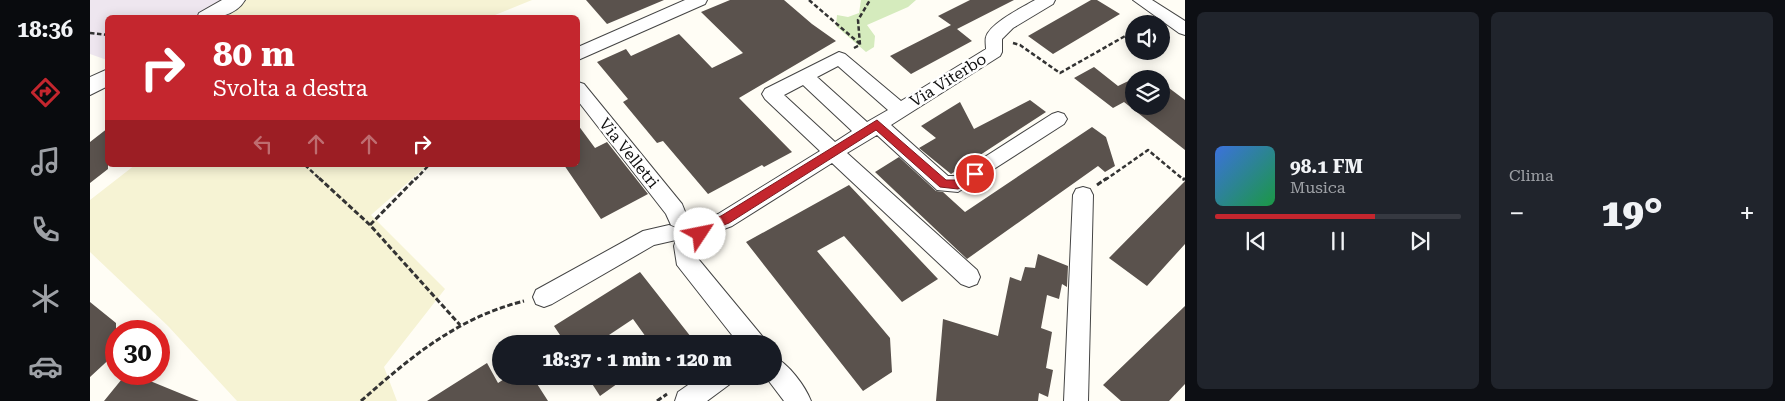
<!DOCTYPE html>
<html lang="it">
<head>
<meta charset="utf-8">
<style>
  :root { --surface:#171b24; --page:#20242c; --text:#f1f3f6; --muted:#9ea1a6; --line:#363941; --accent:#c4262e }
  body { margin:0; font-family:"Roboto Serif",serif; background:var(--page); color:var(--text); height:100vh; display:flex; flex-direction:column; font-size:19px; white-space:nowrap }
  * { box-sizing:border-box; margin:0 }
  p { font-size:16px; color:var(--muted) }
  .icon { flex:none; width:28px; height:28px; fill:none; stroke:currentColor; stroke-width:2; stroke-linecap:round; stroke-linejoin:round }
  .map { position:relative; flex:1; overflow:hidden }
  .sheet { display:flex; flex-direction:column; gap:12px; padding:12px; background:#0d0f14; width:600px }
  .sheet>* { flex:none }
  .hud { position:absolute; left:15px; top:15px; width:475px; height:152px; border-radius:8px; box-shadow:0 2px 12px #0003; background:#c4262e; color:#fff; overflow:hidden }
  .controls { position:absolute; left:1035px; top:15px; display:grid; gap:10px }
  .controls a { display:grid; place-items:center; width:45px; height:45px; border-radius:50%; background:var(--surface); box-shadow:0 2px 12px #0003; font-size:25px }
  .speed { position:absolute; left:15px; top:320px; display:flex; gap:10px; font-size:25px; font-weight:700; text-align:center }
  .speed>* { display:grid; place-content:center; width:65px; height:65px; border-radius:50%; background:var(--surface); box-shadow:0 2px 12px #0003; line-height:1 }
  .speed .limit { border:8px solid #d22; background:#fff; color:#111 }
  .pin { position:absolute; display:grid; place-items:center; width:42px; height:42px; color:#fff; margin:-21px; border:2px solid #fff; border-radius:50%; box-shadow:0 1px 5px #0007 }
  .me { position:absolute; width:55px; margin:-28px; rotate:56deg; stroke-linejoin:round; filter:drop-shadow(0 0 4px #0008) }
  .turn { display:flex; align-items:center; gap:18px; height:105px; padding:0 25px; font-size:22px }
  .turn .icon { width:65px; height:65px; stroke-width:2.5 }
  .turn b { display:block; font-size:35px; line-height:42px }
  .lanes { display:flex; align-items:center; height:48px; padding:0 25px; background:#0003; justify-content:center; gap:25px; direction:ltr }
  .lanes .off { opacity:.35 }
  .big { font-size:38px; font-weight:800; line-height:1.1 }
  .sheet .widget { flex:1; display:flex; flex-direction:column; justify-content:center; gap:8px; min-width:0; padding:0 18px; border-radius:8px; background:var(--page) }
  .song { display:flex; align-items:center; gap:15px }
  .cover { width:60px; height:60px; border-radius:8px; background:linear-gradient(135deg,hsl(220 70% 55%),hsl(140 70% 35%)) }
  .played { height:5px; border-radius:2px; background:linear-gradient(90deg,var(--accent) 65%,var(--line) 65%) }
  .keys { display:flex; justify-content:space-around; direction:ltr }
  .heat { display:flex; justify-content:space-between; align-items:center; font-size:28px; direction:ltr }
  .sheet .tiles { flex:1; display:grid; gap:12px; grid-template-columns:repeat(2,1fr) }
  .trip { position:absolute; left:402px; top:335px; width:290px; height:50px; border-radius:25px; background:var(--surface); box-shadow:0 2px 12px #0003; font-weight:800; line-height:50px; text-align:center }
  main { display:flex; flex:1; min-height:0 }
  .tabs { display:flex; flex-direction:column; width:90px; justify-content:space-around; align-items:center; background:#090b0e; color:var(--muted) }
  .tabs .icon { width:35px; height:35px }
  .tabs .current { color:var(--accent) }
  .tabs b { font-size:22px; color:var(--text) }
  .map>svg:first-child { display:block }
  .industrial { fill:#eee6ef }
  .farmland { fill:#f6f3d4 }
  .green { fill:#d5ebbd }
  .building { fill:#5a524d }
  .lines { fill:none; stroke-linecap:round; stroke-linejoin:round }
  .minor-casing { stroke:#444; stroke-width:2 }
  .tertiary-casing { stroke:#444; stroke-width:2 }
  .path-far1 { stroke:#333; stroke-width:2.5; stroke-dasharray:4.5 2.5; stroke-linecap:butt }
  .path { stroke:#333; stroke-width:3; stroke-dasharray:5.5 2.5; stroke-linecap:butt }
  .minor { fill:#fff; fill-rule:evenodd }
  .tertiary { fill:#fff; fill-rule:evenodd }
  .route { fill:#c4262e; stroke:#7f191e }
  .labels { text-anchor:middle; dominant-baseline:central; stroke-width:5; stroke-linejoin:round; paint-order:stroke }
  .street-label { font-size:16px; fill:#111; stroke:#fff }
</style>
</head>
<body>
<main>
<nav class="tabs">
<b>18:36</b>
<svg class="icon current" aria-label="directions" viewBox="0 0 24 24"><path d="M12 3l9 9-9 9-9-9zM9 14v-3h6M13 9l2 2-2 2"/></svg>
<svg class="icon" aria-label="music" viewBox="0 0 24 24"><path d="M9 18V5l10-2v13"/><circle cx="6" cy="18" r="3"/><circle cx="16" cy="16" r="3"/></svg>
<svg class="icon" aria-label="phone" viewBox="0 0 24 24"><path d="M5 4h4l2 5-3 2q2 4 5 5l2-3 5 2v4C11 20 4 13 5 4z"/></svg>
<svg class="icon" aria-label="climate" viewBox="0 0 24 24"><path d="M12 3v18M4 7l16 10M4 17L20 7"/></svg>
<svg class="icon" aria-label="car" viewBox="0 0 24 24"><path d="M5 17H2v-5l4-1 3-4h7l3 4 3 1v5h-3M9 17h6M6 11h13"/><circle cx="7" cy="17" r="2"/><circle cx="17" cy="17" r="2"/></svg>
</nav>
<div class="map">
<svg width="1095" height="401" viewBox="0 0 1095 401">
  <rect width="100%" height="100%" fill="#fffdf5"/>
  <path class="industrial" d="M0,0H139L110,17L18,18L17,60L0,54Z"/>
  <path class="farmland" d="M154,0H442L400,17L127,18Z
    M45,165H338L281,215L355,289L294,367L307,401H147L78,326L0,252V200Z"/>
  <path class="green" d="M771,0H826L818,7L777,25L785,36L784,47L776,52L746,26L747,15L758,17L769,13Z"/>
  <path class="building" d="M496,0H574L517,24Z
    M640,0H694L722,24L746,41L649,98L702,152L674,167L672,165L618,194L573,141L567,143L533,102L538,99L507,62L536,49L541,56L589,34L622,68L653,53L611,12Z
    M880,0H924L867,29L882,41L821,74L800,56L861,25L848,16Z
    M1001,0H1007L1030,14L963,54L938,36Z
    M1004,67L1028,86L1057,72L1066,79H1044V106H1071V82L1095,100V150L1034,102L1023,108L984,78Z
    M940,100L956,112L861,174L829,148L846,138L831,126L870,102L884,129Z
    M488,125L505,148L517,142L558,194L511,219L474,165H488Z
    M1002,127L1016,137L1025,166L1015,172L1008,166L877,259L785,172L809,157L846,191L853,192L875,212Z
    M18,128V169L0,183V142Z
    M1095,181V244L1057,286L1019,258Z
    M759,185L848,279L812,302L754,236L727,251L800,338L802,372L773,391L656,242Z
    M948,254L978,266L977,287L972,284L969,299L957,295L951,328L962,332L956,368L963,370L958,397L949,393L948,401H846L853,319L908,336L920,277L931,281L935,267L945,268Z
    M550,272L601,337L592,344H561L543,319L516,337L521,344H476L464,326Z
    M0,302L26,323V353L0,377Z
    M1095,306V384L1079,401H1031L1013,385Z
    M397,363L408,383L419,376H442L458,401H337Z
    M36,374H43L109,401H14Z
    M497,376H538L510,396Z"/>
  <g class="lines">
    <g class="minor-casing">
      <path id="minor" d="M595,0H617L615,4L488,60V47Z
        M945,0H965L963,4L923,28L912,39V52L910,56L801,125L858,176H865L962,114L968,112L974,114L977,119L974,124L868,192L847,190L787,135L757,153L887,270L890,277L887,284L879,287L871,284L742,163L642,226L610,238L603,235L600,229L603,223L628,214L730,151L675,99L672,94L675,89L749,52L755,54L811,101L896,49C896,46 895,40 896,37C900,23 933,7 945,0ZM748,66L798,110L777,122L727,77ZM713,85L762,131L745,142L694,95Z
        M1043,0H1062L1095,21V35L1089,33Z
        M488,82L494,84L592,204L598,219L595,225L588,228L581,225L576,214L488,101Z
        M993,187L1000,189L1003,195L998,401H974L983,195L986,189Z
        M579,225L586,228L589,234L587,239L594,237L601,239L605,255L672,336L675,344H649L587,265L584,246L586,240L564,245L462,304L454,307L446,304L443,297L446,290L553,231Z
        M684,357C699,364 715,386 721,401H694L675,376H684Z
        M611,376H644L640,384L617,401H585L588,392Z"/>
    </g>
    <g class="tertiary-casing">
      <path id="tertiary" d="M132,0H155C145,17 124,18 107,18L109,13Z
        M18,69V86L0,95V77Z"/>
    </g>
    <path class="path-far1" d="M719,0L770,44
      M0,33L18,35
      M923,43L930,45L970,73L1044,31
      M764,48L770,45L768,20L780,0
      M215,165L231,180
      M325,180L339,165
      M1015,180L1058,150L1094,180"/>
    <path class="path" d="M229,178L280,225L370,325
      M1093,178L1095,180
      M1007,185L1017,178
      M280,225L326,178
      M271,401C322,356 367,318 434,301
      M567,401L577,394"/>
    <use href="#minor" class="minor"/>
    <use href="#tertiary" class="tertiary"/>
  </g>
  <path class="route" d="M787,120L856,180H866L885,169L889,170V177L868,189L850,187L786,130L639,223L616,232L614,238H606L604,229L606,225L631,216Z"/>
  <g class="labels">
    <g class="street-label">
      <text transform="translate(858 80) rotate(-32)">Via Viterbo</text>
      <text transform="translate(539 153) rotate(51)">Via Velletri</text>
    </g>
  </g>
</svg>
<div class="controls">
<a><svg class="icon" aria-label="sound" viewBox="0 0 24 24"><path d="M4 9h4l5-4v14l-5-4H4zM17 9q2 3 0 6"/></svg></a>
<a><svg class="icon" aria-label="layers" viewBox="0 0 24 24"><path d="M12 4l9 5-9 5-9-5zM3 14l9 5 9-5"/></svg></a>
</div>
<div class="speed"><div class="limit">30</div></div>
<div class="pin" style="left:885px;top:174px;background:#d93025"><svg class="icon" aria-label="arrive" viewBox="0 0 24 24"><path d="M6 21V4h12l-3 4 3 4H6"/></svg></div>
<svg class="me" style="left:610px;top:234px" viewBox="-20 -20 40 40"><circle r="19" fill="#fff"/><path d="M0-13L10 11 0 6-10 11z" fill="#c4262e"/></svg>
<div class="trip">18:37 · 1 min · 120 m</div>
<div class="hud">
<div class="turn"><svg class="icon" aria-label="right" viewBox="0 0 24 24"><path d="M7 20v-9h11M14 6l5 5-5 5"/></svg><div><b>80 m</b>Svolta a destra</div></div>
<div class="lanes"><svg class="icon off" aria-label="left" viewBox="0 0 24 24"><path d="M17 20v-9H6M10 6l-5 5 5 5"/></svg><svg class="icon off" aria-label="ahead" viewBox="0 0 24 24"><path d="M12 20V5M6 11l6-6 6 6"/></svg><svg class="icon off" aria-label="ahead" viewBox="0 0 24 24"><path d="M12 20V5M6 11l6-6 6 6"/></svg><svg class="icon" aria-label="right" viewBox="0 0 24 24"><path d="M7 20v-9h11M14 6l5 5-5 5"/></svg></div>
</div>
</div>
<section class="sheet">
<div class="tiles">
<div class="widget">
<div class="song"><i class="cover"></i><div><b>98.1 FM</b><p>Musica</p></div></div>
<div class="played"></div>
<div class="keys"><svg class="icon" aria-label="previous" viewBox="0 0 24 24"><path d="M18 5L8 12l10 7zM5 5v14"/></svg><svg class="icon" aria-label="pause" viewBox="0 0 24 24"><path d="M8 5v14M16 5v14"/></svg><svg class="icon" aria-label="next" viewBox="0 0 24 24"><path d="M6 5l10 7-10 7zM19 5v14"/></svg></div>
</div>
<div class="widget"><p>Clima</p>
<div class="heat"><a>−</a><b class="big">19°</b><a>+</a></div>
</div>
</div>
</section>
</main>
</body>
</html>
